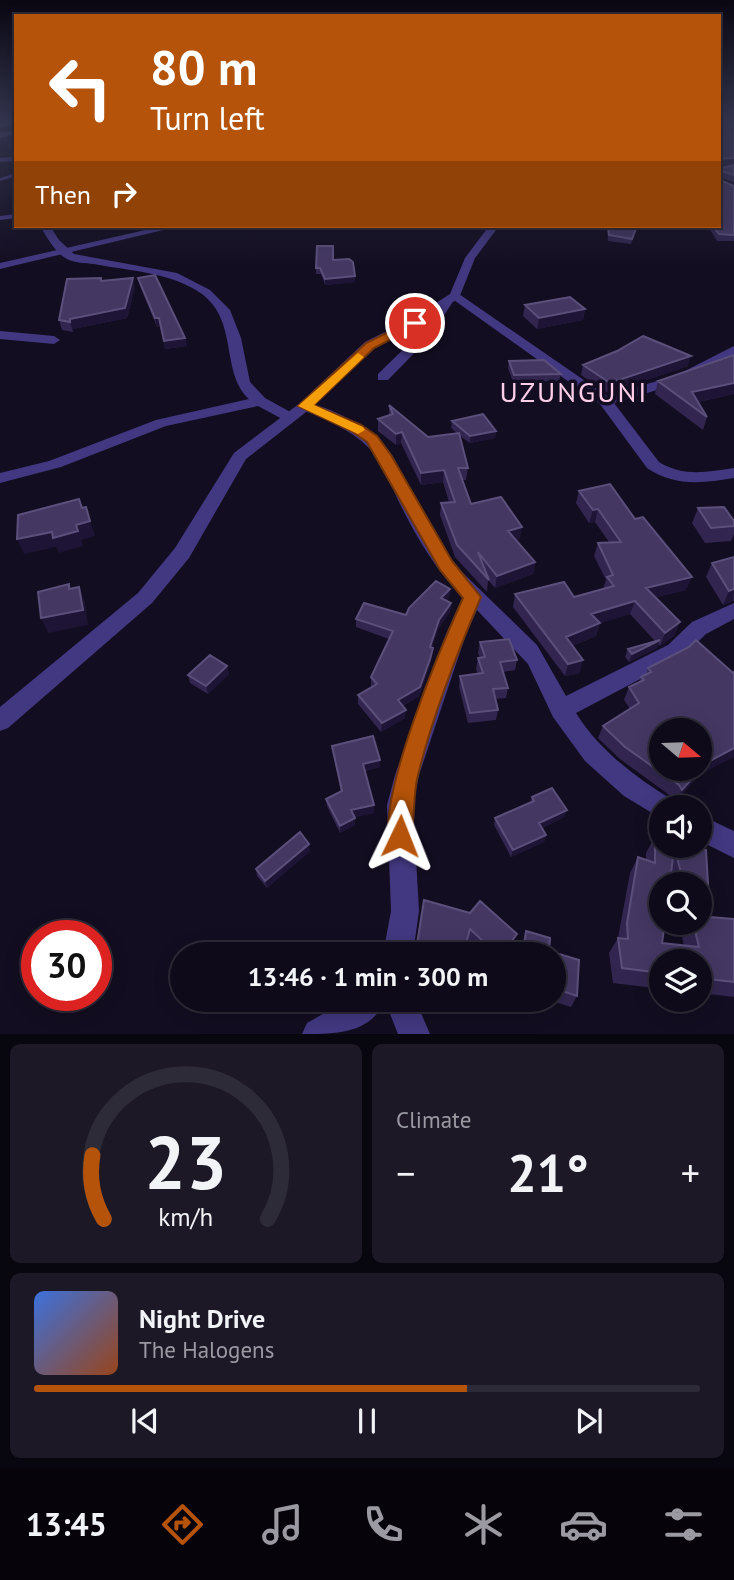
<!DOCTYPE html>
<html lang="en">
<head>
<meta charset="utf-8">
<style>
  :root { --surface:#0e0a19; --page:#1c1826; --text:#f1f3f6; --muted:#9b9aa2; --line:#2e2b38; --accent:#b45309 }
  body { margin:0; font-family:"PT Sans",sans-serif; background:var(--page); color:var(--text); height:100vh; display:flex; flex-direction:column; font-size:26px; white-space:nowrap }
  * { box-sizing:border-box; margin:0 }
  p { font-size:23px; color:var(--muted) }
  .icon { flex:none; width:38px; height:38px; fill:none; stroke:currentColor; stroke-width:2; stroke-linecap:round; stroke-linejoin:round }
  .map { position:relative; height:1034px; overflow:hidden }
  .drawer { display:flex; flex-direction:column; gap:10px; padding:10px; background:#08060e; flex:1 }
  .drawer>* { flex:none }
  .top-card { position:absolute; left:14px; top:14px; width:707px; height:214px; border-radius:0px; box-shadow:0 4px 18px #0003,0 0 0 2px var(--line); background:#b45309; color:#fff; overflow:hidden }
  .needle { width:46px; rotate:109deg }
  .buttons { position:absolute; left:649px; top:718px; display:grid; gap:14px }
  .buttons a { display:grid; place-items:center; width:63px; height:63px; border-radius:50%; background:var(--surface); box-shadow:0 4px 18px #0003,0 0 0 2px var(--line); font-size:35px }
  .speed { position:absolute; left:21px; top:920px; display:flex; gap:14px; font-size:35px; font-weight:700; text-align:center }
  .speed>* { display:grid; place-content:center; width:91px; height:91px; border-radius:50%; background:var(--surface); box-shadow:0 4px 18px #0003,0 0 0 2px var(--line); line-height:1 }
  .speed .limit { border:10px solid #d22; background:#fff; color:#111 }
  .pin { position:absolute; display:grid; place-items:center; width:60px; height:60px; color:#fff; margin:-30px; border:4px solid #fff; border-radius:50%; box-shadow:0 2px 7px #0007 }
  .me { position:absolute; width:77px; margin:-38px; rotate:2deg; stroke-linejoin:round; filter:drop-shadow(0 0 5px #0008) }
  .turn { display:flex; align-items:center; gap:24px; height:147px; padding:0 21px; font-size:32px }
  .turn .icon { width:91px; height:91px; stroke-width:2.5 }
  .turn b { display:block; font-size:49px; line-height:60px }
  .then { display:flex; align-items:center; height:66px; padding:0 21px; background:#0003; gap:14px; font-size:26px }
  .big { font-size:52px; font-weight:600; line-height:1.1 }
  .drawer .tile { flex:1; display:flex; flex-direction:column; justify-content:center; gap:10px; min-width:0; padding:0 24px; border-radius:10px; background:var(--page) }
  .drawer .dial { align-items:center; gap:0 }
  .dial svg { height:182px; overflow:visible; fill:none; stroke:var(--line); stroke-width:7; stroke-linecap:round; text-anchor:middle }
  .dial text { fill:var(--text); stroke:none }
  .song { display:flex; align-items:center; gap:21px }
  .cover { width:84px; height:84px; border-radius:10px; background:linear-gradient(135deg,hsl(220 70% 55%),hsl(20 70% 35%)) }
  .played { height:7px; border-radius:4px; background:linear-gradient(90deg,var(--accent) 65%,var(--line) 65%) }
  .keys { display:flex; justify-content:space-around; direction:ltr }
  .heat { display:flex; justify-content:space-between; align-items:center; font-size:38px; direction:ltr }
  .drawer .tiles { flex:1; display:grid; gap:10px; grid-template-columns:1fr 1fr }
  .tile:last-child { grid-column:span 2 }
  .trip { position:absolute; left:170px; top:942px; width:396px; height:70px; border-radius:35px; background:var(--surface); box-shadow:0 4px 18px #0003,0 0 0 2px var(--line); font-weight:600; line-height:70px; text-align:center }
  .tab-bar { display:flex; height:112px; justify-content:space-around; align-items:center; background:#06040a; color:var(--muted) }
  .tab-bar .icon { width:49px; height:49px }
  .tab-bar .on { color:var(--accent) }
  .tab-bar b { font-size:32px; color:var(--text) }
  .map>svg:first-child { display:block }
  .lines { fill:none; stroke-linecap:round; stroke-linejoin:round }
  .service { fill:#423881; fill-rule:evenodd }
  .minor { fill:#423881; fill-rule:evenodd }
  .tertiary { fill:#423881; fill-rule:evenodd }
  .wall { fill:#322650; fill-rule:evenodd }
  .shaded-wall { fill:#1e1435 }
  .building { fill:#443863; stroke:#5b4f7b; stroke-width:2; fill-rule:evenodd }
  .route { fill:#b45309; stroke:#753606; stroke-width:2 }
  .slow { fill:#f59e0b }
  .labels { text-anchor:middle; dominant-baseline:central; stroke-width:7; stroke-linejoin:round; paint-order:stroke }
  .quarter-label { font-size:28px; letter-spacing:2px; fill:#ffcfe9; stroke:#130d21 }
</style>
</head>
<body>
<div class="map">
<svg width="734" height="1034" viewBox="0 0 734 1034">
  <rect width="100%" height="100%" fill="#130d21"/>
  <g class="lines">
    <path class="service" d="M16,173V176L0,181V178Z
      M16,214V218L0,220V216Z"/>
    <path class="minor" d="M16,131V135L0,136V132Z
      M16,157V161L0,162V158Z
      M40,226H50L59,240L74,254L177,273L210,290L230,310L241,338L250,382L265,398L294,414L296,417L294,420H284L258,406L166,426L61,467L0,483V473L49,461L156,420L249,399C220,372 239,322 202,294C171,272 130,271 94,264C86,263 74,263 67,259C55,253 47,237 40,226Z
      M451,294H459L607,396L677,375L734,346V355L687,381L614,403L659,462C683,477 707,472 734,468V478C703,483 675,487 647,468L600,404L451,298Z
      M442,301L452,303L430,337L388,380H378V374L421,332Z
      M0,331L54,336L60,340L54,344L0,339Z
      M305,402C338,410 372,428 392,455L444,550L463,573L537,645L566,696L668,645L692,622L734,603V619L706,634L682,657L576,713C599,750 634,776 671,799L675,807H662V819L624,796L585,761L553,717L528,664L477,610L466,634L419,775L413,805L419,911L413,954H383L391,911L387,805L395,775L446,634L463,597C436,571 417,538 400,504C391,486 384,463 369,448C350,429 325,419 300,409L298,406Z
      M700,815L734,831V858L700,841Z
      M349,999H415L430,1034H398L385,1001C370,1034 336,1034 302,1034L307,1023Z"/>
    <path class="tertiary" d="M163,226H180L0,269V263Z
      M489,226H499L475,258L459,298L419,325L375,348L310,409L246,459L189,558L152,603L8,728L0,731V707L138,593L175,548L234,453L300,403L365,342L411,319L450,294L465,258Z"/>
  </g>
  <path class="wall" d="M719,121H734V164L720,165L721,168L734,165V182L719,177Z
    M720,180L734,186V241H717L709,228L641,227L639,226H719Z
    M607,226H637L631,244L608,241Z
    M333,260L355,276V282L325,285L321,274H316V268Z
    M138,278L185,338L187,346L165,349L161,326L157,327L140,286Z
    M101,281L135,287L127,318L73,329V332L62,330L59,320Z
    M525,305L585,309L583,320L537,329L523,316Z
    M734,355V394L698,402L707,417L703,430L655,394L658,381Z
    M509,361L561,374L559,381L513,382L508,368Z
    M583,365L688,366L608,393L581,375Z
    M389,405L428,437L457,433L451,428L452,421L496,431L495,438L470,443L460,436L468,468L466,480H462L471,504L520,539L516,540L535,562L533,574L495,588L488,580L487,592L455,557L440,515L441,503L449,502L443,482L421,485L401,443L396,445L378,431V419L389,415Z
    M579,491L686,590L656,597L675,635L660,646L658,644L657,648L629,662L625,657L628,649L655,641L630,614L600,623L596,636L572,646L580,673L565,676L513,607L515,594L574,597L603,589L606,580L594,556L598,543L609,542L595,522L589,523L576,503Z
    M698,508L734,521V534L731,541L705,543L692,523Z
    M734,557V601H733L723,605L706,577L712,563Z
    M450,589L449,598L446,601L451,603L450,612L438,629L432,647L433,648L432,656L429,668L419,696L403,706L405,718L381,732L358,704V695L372,687L371,686V677L389,639L356,627V619L406,615Z
    M480,642L517,660L515,670L503,672L508,688L506,698L495,699L498,710L496,720L468,723L459,687L460,676L478,674L476,669L478,658H480L478,653Z
    M689,647L699,775L676,802L672,797L620,759L598,738L603,726L630,709L624,700L629,687L639,682L641,677L646,675L648,668Z
    M227,666L229,674L208,694L190,683L188,675Z
    M332,746L380,760V767L365,771L374,813L354,817L355,825L340,833L327,806L326,799L341,792L333,753Z
    M532,797L567,810L564,817L542,828L546,835L544,842L511,857L494,825L495,818L530,803Z
    M655,836L689,845L710,917L734,919V997L700,993V961H662V989L613,983L609,953L618,938L630,873L638,857L646,860V853ZM662,884H700V922H679L684,946L662,943Z
    M310,851L267,888L257,876L256,869Z
    M424,900L517,934L513,945L507,954H483L468,940L464,954H414L417,944Z
    M526,931L550,938L549,951L579,960L577,996L571,1007L546,999H553V954H520L522,944Z"/>
  <path class="shaded-wall" d="M11,121H14L11,129L0,131V127Z
    M7,134L8,138L7,141H0V137Z
    M734,158V163L719,165V159Z
    M355,276V282L325,285V279Z
    M133,278L135,287L127,318L73,329V332L70,322V319Z
    M585,309L583,320L537,329L539,318Z
    M155,318H159L161,326L157,327Z
    M185,338L187,346L165,349L164,341Z
    M691,356L688,366L608,393L610,383Z
    M734,383V394L688,404L692,392Z
    M496,431L495,438L470,443V436Z
    M402,432L401,443L396,445V434Z
    M444,470L443,482L421,485V473Z
    M86,507L95,536L81,540L83,546L59,553L56,547L24,554L17,539L86,522Z
    M598,509L595,522L589,523L593,510Z
    M522,527L520,539L506,543L508,531Z
    M535,562L533,574L495,588L497,576Z
    M692,577L686,590L642,601L646,588Z
    M79,587L85,602L88,625L48,633L41,618Z
    M450,589L449,598L440,607L441,598Z
    M734,589L733,601L723,605L729,591Z
    M635,601L630,614L588,627L591,614Z
    M451,603L450,612L438,629L429,656L430,647L439,620Z
    M680,622L675,635L660,646L665,633Z
    M600,623L596,636L562,650L566,637Z
    M660,640L657,648L629,662L632,654Z
    M433,648L429,668L419,696L398,709V700Z
    M583,660L580,673L565,676L568,664Z
    M227,666L229,674L208,694L206,686Z
    M406,710L405,718L381,732L382,723Z
    M734,748V757L699,775L676,802L682,790L706,763Z
    M380,760V767L363,771V764Z
    M374,805V813L351,818V810Z
    M567,810L564,817L537,830L539,823Z
    M355,818V825L340,833V826Z
    M546,835L544,842L511,857L513,850Z
    M309,844L310,851L267,888L265,881Z
    M517,934L513,945L507,954H502Z"/>
  <path class="building" d="M0,121H11L10,124L0,127Z
    M719,121H734V158L719,159Z
    M0,133L7,134L6,136L0,137Z
    M719,161L721,168L734,165V175L722,171L719,172Z
    M719,178L720,180L734,186V235L719,234L713,226H719Z
    M608,226H637L632,239L609,235Z
    M317,246H333V260L349,259L353,262L355,276L325,279L320,268H316Z
    M155,275L185,338L164,341L159,318H155L138,278Z
    M101,278V281L133,278L125,308L70,319V322L59,320L67,279Z
    M570,297L585,309L539,318L525,305Z
    M643,336L691,356L610,383L583,365L617,351Z
    M734,355V383L692,392L707,417L658,381Z
    M544,360L561,374L514,375L509,361Z
    M389,405L428,437L459,433L468,468H458L471,504L501,497L522,527L508,531L535,562L497,576L478,552L489,580L457,545L441,503L455,502L444,470L421,473L402,432L396,434L378,419L393,414Z
    M483,414L496,431L470,436L452,421Z
    M610,484L635,519L643,517L692,577L646,588L680,622L665,633L635,601L591,614L600,623L566,637L583,660L568,664L515,594L564,582L574,597L614,586L607,577L613,575L598,543L621,542L598,509L593,510L579,491Z
    M79,499L82,508L86,507L90,521L76,525L78,531L53,538L52,532L17,539L18,515Z
    M724,507L734,521V526L711,528L698,508Z
    M734,557V589L729,591L712,563Z
    M436,581L450,589L441,598L451,603L439,620L430,647L433,648L430,659L420,687L398,700L406,710L382,723L358,695L377,684L371,677L393,631L356,619L364,603L406,615L409,608Z
    M69,584V589L79,587L83,610L41,618L38,592Z
    M509,639L517,660L500,662L508,688L493,689L498,710L470,713L460,676L483,673L478,658L485,657L480,642Z
    M660,640L632,654L628,649Z
    M696,640L733,673L734,672V748L706,763L682,790L679,785L625,747L603,726L639,703L629,687L644,680L641,677L651,672L648,668L689,647ZM662,730H700V768H662Z
    M210,655L227,666L206,686L188,675Z
    M373,736L380,760L363,764L374,805L351,810L355,818L340,826L326,799L342,791L332,746Z
    M552,788L567,810L539,823L546,835L513,850L495,818L534,801L532,797Z
    M300,832L309,844L265,881L256,869Z
    M655,836L662,838V845H689L706,850L710,917L734,919V982L700,978V961H662V973L622,968L618,938L628,939L627,923L638,857L655,863ZM674,846L684,884H700V922H693L699,947L662,943L665,922H662V884H670Z
    M424,900L470,913L480,901L517,934L502,954H497L470,929L463,954H414L417,944Z
    M526,931L550,938L549,951L579,960L577,996L553,988V954H523Z"/>
  <linearGradient id="sky" x2="0" y2="1"><stop stop-color="#0a0712"/><stop offset="0.45" stop-color="#33354e"/><stop offset="1" stop-color="#33354e" stop-opacity="0"/></linearGradient>
  <rect width="734" height="266" fill="url(#sky)"/>
  <path class="route" d="M415,319L421,323L419,325L374,348L314,405L361,425L377,436L391,455L452,561L481,597C458,651 432,718 418,775C412,797 416,827 408,845L400,848L391,845C374,803 443,642 463,598L440,570L367,442L351,431L298,406L366,343Z"/>
  <path class="slow" d="M358,353L364,357L362,359L314,405L363,427L365,430L358,434L298,406Z"/>
  <g class="labels">
    <g class="quarter-label">
      <text x="574" y="391">UZUNGUNI</text>
    </g>
  </g>
</svg>
<div class="buttons">
<a><svg class="needle" viewBox="-14 -14 28 28"><path d="M0-13l5 13h-10z" fill="#e53935"/><path d="M0 13l5-13h-10z" fill="#9b9aa2"/></svg></a>
<a><svg class="icon" aria-label="sound" viewBox="0 0 24 24"><path d="M4 9h4l5-4v14l-5-4H4zM17 9q2 3 0 6"/></svg></a>
<a><svg class="icon" aria-label="search" viewBox="0 0 24 24"><circle cx="10" cy="10" r="6"/><path d="M15 15l6 6"/></svg></a>
<a><svg class="icon" aria-label="layers" viewBox="0 0 24 24"><path d="M12 4l9 5-9 5-9-5zM3 14l9 5 9-5"/></svg></a>
</div>
<div class="speed"><div class="limit">30</div></div>
<div class="pin" style="left:415px;top:323px;background:#d93025"><svg class="icon" aria-label="arrive" viewBox="0 0 24 24"><path d="M6 21V4h12l-3 4 3 4H6"/></svg></div>
<svg class="me" style="left:400px;top:836px" viewBox="-20 -20 40 40"><path d="M0-17L14 15 0 8-14 15z" fill="#b45309" stroke="#fff" stroke-width="4"/></svg>
<div class="trip">13:46 · 1 min · 300 m</div>
<div class="top-card">
<div class="turn"><svg class="icon" aria-label="left" viewBox="0 0 24 24"><path d="M17 20v-9H6M10 6l-5 5 5 5"/></svg><div><b>80 m</b>Turn left</div></div>
<div class="then">Then<svg class="icon" aria-label="right" viewBox="0 0 24 24"><path d="M7 20v-9h11M14 6l5 5-5 5"/></svg></div>
</div>
</div>
<section class="drawer">
<div class="tiles">
<div class="tile dial"><svg viewBox="0 0 100 80">
<path d="M14 69A42 42 0 1 1 86 69"/>
<path d="M14 69A42 42 0 0 1 9 41" stroke="#b45309"/>
<text x="50" y="56" font-size="32" font-weight="700">23</text>
<text x="50" y="72" font-size="11">km/h</text>
</svg></div>
<div class="tile"><p>Climate</p>
<div class="heat"><a>−</a><b class="big">21°</b><a>+</a></div>
</div>
<div class="tile">
<div class="song"><i class="cover"></i><div><b>Night Drive</b><p>The Halogens</p></div></div>
<div class="played"></div>
<div class="keys"><svg class="icon" aria-label="previous" viewBox="0 0 24 24"><path d="M18 5L8 12l10 7zM5 5v14"/></svg><svg class="icon" aria-label="pause" viewBox="0 0 24 24"><path d="M8 5v14M16 5v14"/></svg><svg class="icon" aria-label="next" viewBox="0 0 24 24"><path d="M6 5l10 7-10 7zM19 5v14"/></svg></div>
</div>
</div>
</section>
<nav class="tab-bar">
<b>13:45</b>
<svg class="icon on" aria-label="directions" viewBox="0 0 24 24"><path d="M12 3l9 9-9 9-9-9zM9 14v-3h6M13 9l2 2-2 2"/></svg>
<svg class="icon" aria-label="music" viewBox="0 0 24 24"><path d="M9 18V5l10-2v13"/><circle cx="6" cy="18" r="3"/><circle cx="16" cy="16" r="3"/></svg>
<svg class="icon" aria-label="phone" viewBox="0 0 24 24"><path d="M5 4h4l2 5-3 2q2 4 5 5l2-3 5 2v4C11 20 4 13 5 4z"/></svg>
<svg class="icon" aria-label="climate" viewBox="0 0 24 24"><path d="M12 3v18M4 7l16 10M4 17L20 7"/></svg>
<svg class="icon" aria-label="car" viewBox="0 0 24 24"><path d="M5 17H2v-5l4-1 3-4h7l3 4 3 1v5h-3M9 17h6M6 11h13"/><circle cx="7" cy="17" r="2"/><circle cx="17" cy="17" r="2"/></svg>
<svg class="icon" aria-label="filters" viewBox="0 0 24 24"><path d="M4 7h16M4 17h16"/><circle cx="9" cy="7" r="2"/><circle cx="15" cy="17" r="2"/></svg>
</nav>
</body>
</html>
